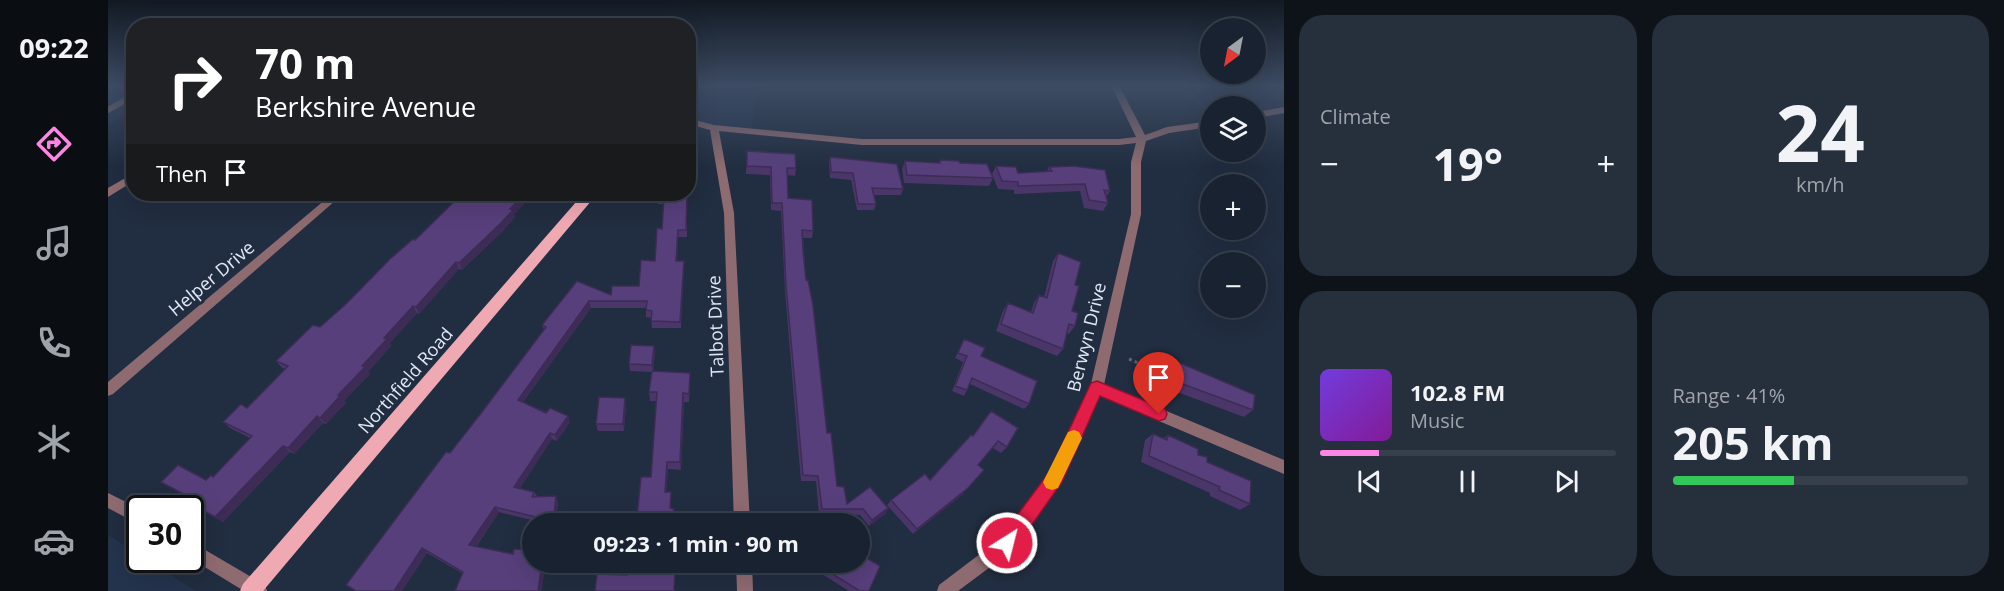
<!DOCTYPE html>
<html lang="en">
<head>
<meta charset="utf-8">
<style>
  :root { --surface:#192230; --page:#262f3c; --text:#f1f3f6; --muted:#9fa4ab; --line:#373f4c; --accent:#fd86e3 }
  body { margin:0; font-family:"Open Sans",sans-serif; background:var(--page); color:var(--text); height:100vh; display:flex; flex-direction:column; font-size:22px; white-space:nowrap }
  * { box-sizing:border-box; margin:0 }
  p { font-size:20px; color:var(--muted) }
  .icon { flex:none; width:33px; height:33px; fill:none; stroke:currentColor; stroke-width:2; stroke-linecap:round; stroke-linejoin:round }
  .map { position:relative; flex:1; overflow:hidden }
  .details { display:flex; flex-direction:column; gap:15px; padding:15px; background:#0e131a; width:720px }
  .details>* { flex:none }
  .hud { position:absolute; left:18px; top:18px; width:570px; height:183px; border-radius:24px; box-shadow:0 6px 24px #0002,0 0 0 2px var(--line); background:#202124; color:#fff; overflow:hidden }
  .needle { width:39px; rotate:212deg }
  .tools { position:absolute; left:1092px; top:18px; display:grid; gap:12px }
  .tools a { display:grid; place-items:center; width:66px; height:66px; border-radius:50%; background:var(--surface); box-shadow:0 6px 24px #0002,0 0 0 2px var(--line); font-size:30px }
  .speed { position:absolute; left:18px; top:495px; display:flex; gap:12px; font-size:30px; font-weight:700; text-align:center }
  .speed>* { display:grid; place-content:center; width:78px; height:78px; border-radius:50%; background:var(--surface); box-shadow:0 6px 24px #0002,0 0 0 2px var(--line); line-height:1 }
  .speed .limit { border:3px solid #111; border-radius:9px; background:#fff; color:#111 }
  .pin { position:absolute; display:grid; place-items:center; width:51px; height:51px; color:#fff; margin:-62px -26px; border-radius:50% 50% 50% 0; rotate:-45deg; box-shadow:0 0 6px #0007 }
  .pin .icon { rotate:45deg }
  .me { position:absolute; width:66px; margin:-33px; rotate:36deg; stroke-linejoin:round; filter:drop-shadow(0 0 4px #0008) }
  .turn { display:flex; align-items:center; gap:21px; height:126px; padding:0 30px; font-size:27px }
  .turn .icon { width:78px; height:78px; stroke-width:2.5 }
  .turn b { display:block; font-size:42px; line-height:51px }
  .then { display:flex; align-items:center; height:57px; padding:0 30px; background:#0003; gap:12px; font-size:22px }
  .big { font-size:45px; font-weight:700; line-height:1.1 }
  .details .tile { flex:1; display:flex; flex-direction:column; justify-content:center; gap:9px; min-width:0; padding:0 21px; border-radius:24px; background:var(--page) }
  .details .dial { align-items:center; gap:0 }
  .dial b { font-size:78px; line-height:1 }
  .song { display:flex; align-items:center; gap:18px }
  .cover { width:72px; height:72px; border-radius:9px; background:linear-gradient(135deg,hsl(260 70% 55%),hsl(290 70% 35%)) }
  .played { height:6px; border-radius:3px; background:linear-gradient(90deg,var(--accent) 20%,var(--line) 20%) }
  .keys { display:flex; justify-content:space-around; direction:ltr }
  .heat { display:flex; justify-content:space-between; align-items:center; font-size:33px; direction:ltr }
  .charge { height:9px; border-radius:4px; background:linear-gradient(90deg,#34c759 41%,var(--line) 0) }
  .details .tiles { flex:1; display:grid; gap:15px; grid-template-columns:repeat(2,1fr) }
  .trip { position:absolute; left:414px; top:513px; width:348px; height:60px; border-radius:30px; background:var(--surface); box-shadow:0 6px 24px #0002,0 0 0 2px var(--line); font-weight:700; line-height:60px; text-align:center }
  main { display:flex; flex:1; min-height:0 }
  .tabs { display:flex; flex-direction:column; width:108px; justify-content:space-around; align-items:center; background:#0a0e13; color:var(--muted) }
  .tabs .icon { width:42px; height:42px }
  .tabs .current { color:var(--accent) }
  .tabs b { font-size:27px; color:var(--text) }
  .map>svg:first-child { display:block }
  .built { fill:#24344d }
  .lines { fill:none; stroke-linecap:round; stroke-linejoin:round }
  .path { stroke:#5c6677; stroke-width:3; stroke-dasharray:3 3; stroke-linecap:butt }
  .lane { stroke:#8e6b70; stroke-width:6 }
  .street { fill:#8e6b70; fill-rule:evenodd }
  .primary { fill:#efa9b3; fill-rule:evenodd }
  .wall { fill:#4b366a }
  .shaded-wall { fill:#3d2c56 }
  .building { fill:#573f7b; stroke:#3d2c56; stroke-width:1.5 }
  .route { fill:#e11d48; stroke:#92132f; stroke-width:1.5 }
  .slow { fill:#f59e0b }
  .labels { text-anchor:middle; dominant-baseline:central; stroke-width:6; stroke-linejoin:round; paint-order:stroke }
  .street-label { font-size:18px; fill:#e0e8f5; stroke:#212d40 }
</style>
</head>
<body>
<main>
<nav class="tabs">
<b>09:22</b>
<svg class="icon current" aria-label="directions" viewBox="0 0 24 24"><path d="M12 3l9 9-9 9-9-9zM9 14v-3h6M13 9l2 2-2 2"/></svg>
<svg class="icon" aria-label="music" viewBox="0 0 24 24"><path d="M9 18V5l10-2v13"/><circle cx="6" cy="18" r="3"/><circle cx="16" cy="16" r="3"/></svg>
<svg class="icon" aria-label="phone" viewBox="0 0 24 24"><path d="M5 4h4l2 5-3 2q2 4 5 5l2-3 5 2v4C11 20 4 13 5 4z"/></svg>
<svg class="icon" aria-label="climate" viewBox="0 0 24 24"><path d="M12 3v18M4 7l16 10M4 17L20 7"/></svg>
<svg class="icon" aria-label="car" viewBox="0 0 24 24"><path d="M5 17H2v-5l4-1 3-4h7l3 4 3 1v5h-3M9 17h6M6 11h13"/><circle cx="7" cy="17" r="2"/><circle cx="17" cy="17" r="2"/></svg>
</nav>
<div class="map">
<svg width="1176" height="591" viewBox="0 0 1176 591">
  <rect width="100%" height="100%" fill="#212d40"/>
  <path class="built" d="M0,85H25V110L0,125Z
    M580,85H649L643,132L581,121Z
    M0,535L31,555L32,560H39L88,591H0Z"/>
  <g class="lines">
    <path class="path" d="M1021,359L1056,374"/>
    <path class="lane" d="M0,110L26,95"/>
    <path class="street" d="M1003,85H1011L1037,135L1059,127L1102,121V127L1061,133L1038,141L1033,162V214L996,385L1176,460V474L992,396L953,481L905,550L850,591H829L831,585L893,538L943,471L982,388L1023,214V162L1028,143L1011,145H754L611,131L626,213L642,524H626L616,213L602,130L580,124V118L606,125L754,139H1011L1028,137Z
      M1176,107V113L1148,118V112Z
      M26,173V181L0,197V188Z
      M224,194H235L5,394L0,396V382Z
      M0,493L32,509V525L0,508Z
      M82,541L157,585L159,591H136L82,558Z
      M628,562H644L645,591H629Z"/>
    <path class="primary" d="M475,194H489L155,591H132L135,584Z"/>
  </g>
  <path class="wall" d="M639,151L688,168L687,176L679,175L680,198L705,231L704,238H695L698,280L719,433L729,486L739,504L780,508L777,514L761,526L752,515L711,514L708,481H693L677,292L673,211L663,210L662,175L638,174Z
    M722,157L795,189L793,195H766L768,204L766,210H749L743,180L722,178L721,164Z
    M832,160L852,163L885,178L881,186L796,183L794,169L797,161L831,163Z
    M888,166L910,173L939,171L941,167L1002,191L998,197L1000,203L995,211L976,208L972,191L906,194V190L890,189L884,174Z
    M550,194H579V237H570L569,261H576L573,328H544L543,318L538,317V308H483L415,402L462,422L449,441L444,439L412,488L426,492L429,496L450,501L448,522L435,523L391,512L368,547L424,562H438L433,591H347L354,573L319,553L294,591H247L342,453L436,330L434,325L469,281L503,295L531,286L547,261L554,229L556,204H550Z
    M406,215L407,217L395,231L354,270L351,269L311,314L309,313L282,343L283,346L260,372L262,374L236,401L238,403L218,424L215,423L186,454L182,452L115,522L78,501L81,498L53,482L98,480L105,477L142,438L122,428L115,422L139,408L177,369L174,368L168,361L212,327L238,304Z
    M950,253L967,285L964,311L967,326L961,334L959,333L955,349L949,356L888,331L895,311L900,303L923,312L926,303L931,295L936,297L945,261Z
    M856,339L921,404L916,409L862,384L856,396L844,391L855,362L847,358Z
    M547,353L545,371L582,381L581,402H576L573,470L560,469L558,492H563V508L566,516V524H530L529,517L543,477L548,401H542L541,392L544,372L522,371L521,364Z
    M1065,360L1145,410L1136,417L1053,386L1058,368Z
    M518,405L516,431H490L488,424Z
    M883,411L899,447L893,453L885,448L870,465L855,494L805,534L779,505L783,500L822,480L865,436Z
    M1045,434L1056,438L1060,435L1090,455L1099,462L1142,504L1132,510L1102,496V493L1033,462L1037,440Z
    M695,562H752L761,591H741Z"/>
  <path class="shaded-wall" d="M417,194H425L406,215L407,217L395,231L354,270L351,263Z
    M348,262L351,269L311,314L308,307Z
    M481,301L483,308L412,406L410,400Z
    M305,306L309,313L282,343L283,346L260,372L262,374L236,401L238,403L218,424L212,418L276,338Z
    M546,346L547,353L545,372L544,365Z
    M575,393L576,402L573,470L572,462Z
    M517,398L518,405L516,431L515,424Z
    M209,416L215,423L186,454L180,448Z
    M460,416L462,422L449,441L447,435Z
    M442,433L444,439L409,493L406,487Z
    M175,446L182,452L115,522L107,517Z
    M559,462L560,469L558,500L557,492Z
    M876,470L855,494L805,534L809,529Z
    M448,496L450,501L448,522L446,517Z
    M387,507L391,512L365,550L361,545Z
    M780,508L777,514L761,526L764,520Z
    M314,548L319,553L294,591H286Z
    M434,562H438L433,591H430Z"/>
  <path class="building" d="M639,151L687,154L688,168H679L680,198L704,200L705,231L694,230L695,251L698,280H700L705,305L719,433H723L729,486L736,487L739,504L762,487L780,508L764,520L755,509H714L710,476L695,475L678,285L674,203H664L663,167L639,166Z
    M722,157L789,164L795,189L764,188L768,204H750L745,173L723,172Z
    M832,160L851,161L852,163L879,164L885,178L799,175L797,161L832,163Z
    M888,166L908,167L910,173L944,171L941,167L966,166L997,170L1002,191L996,190L1000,203L981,200L977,184L910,186V182L894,181Z
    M354,194H417L402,209L405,210L392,224L351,263L348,262L308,307L305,306L276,338L279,339L254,366L257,367L230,395L232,396L212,418L209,416L180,448L175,446L107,517L78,501L81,497L53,482L70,465L98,480L103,475L105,477L144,436L115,422L133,404L139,408L180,366L168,361L205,325L212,327L238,304L282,259L305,239L307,240Z
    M550,194H579L578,230H570L568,261H576L572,322L543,321L544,311L538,310L539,301H481L410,400L438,413L442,408L460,416L447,435L442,433L406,487L426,492L424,497L448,496L446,517L432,518L387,507L361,545L405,554L406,549L424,550V562H434L430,591H347L355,572L314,548L286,591H248L238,585L338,452L342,453L374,412L438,327L434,325L469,281L503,295L504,286H531L533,260L547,261L549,228L554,229L556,196H549Z
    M950,253L973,262L967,285L971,286L964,311L970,313L967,326L961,324L955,349L893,324L900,303L925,313L931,295L939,298Z
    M856,339L877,348L873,356L929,381L921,404L864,378L859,390L847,386L859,356L850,353Z
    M523,345L546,346L544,365L521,364Z
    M1065,360L1147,395L1145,410L1061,379Z
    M544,371L582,373L581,394L575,393L572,462H559L557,492H563L562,508L566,509L564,524H540L541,517H529L533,477H543L549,392H541Z
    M491,397L517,398L515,424H488Z
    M883,411L910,428L899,447L890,441L870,465L876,470L860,488L809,529L783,500L817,474L822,480L863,435L865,436Z
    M1045,434L1059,440L1060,435L1090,449V455L1099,457V462L1143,481L1142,504L1111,490L1112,487L1041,456Z
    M752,554L772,566L761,591H752L705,562H752Z
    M520,562H561L560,571H567L566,591H487L489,574L519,575Z"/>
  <linearGradient id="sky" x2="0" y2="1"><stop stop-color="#121923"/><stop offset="0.51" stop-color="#3d4c64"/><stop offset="1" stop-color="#3d4c64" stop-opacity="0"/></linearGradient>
  <rect width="1176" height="168" fill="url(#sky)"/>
  <path class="route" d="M989,381L1057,409L1059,414L1057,419L1051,421L992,396L954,482L906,550L899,552L893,550L890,543L893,537L942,471L983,383Z"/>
  <path class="slow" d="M966,430L971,432L974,438L950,488L944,490L938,488L935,482L960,432Z"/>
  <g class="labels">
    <g class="street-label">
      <text transform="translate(103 278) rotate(-40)">Helper Drive</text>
      <text transform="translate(607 326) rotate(-92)">Talbot Drive</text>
      <text transform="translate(978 337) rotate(-76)">Berwyn Drive</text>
      <text transform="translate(297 380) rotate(-49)">Northfield Road</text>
    </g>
  </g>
</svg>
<div class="tools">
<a><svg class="needle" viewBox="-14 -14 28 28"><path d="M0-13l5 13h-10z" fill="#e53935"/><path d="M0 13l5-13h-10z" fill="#9fa4ab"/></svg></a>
<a><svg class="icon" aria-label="layers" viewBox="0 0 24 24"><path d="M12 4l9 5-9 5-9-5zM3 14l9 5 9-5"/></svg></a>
<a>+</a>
<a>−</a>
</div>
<div class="speed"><div class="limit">30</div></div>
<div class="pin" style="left:1051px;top:414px;background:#d93025"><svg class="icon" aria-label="arrive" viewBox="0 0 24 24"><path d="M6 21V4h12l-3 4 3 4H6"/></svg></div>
<svg class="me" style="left:899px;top:543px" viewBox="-20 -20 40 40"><circle r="17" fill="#e11d48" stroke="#fff" stroke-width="3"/><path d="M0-11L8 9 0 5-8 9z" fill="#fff"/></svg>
<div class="trip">09:23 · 1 min · 90 m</div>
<div class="hud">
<div class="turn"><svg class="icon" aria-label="right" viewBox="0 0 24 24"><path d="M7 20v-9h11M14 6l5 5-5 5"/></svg><div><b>70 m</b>Berkshire Avenue</div></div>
<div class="then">Then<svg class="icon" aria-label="arrive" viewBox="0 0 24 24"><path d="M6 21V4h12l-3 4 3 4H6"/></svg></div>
</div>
</div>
<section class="details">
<div class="tiles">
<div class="tile"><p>Climate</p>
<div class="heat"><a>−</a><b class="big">19°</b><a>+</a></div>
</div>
<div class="tile dial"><b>24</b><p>km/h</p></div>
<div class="tile">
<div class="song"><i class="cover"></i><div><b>102.8 FM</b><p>Music</p></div></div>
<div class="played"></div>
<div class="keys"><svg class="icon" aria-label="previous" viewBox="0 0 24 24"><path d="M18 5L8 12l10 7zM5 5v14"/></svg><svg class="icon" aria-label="pause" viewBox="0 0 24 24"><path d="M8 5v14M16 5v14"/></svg><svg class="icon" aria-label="next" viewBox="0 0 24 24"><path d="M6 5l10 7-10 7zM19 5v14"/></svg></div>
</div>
<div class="tile"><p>Range · 41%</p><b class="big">205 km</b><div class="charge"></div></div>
</div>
</section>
</main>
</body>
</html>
